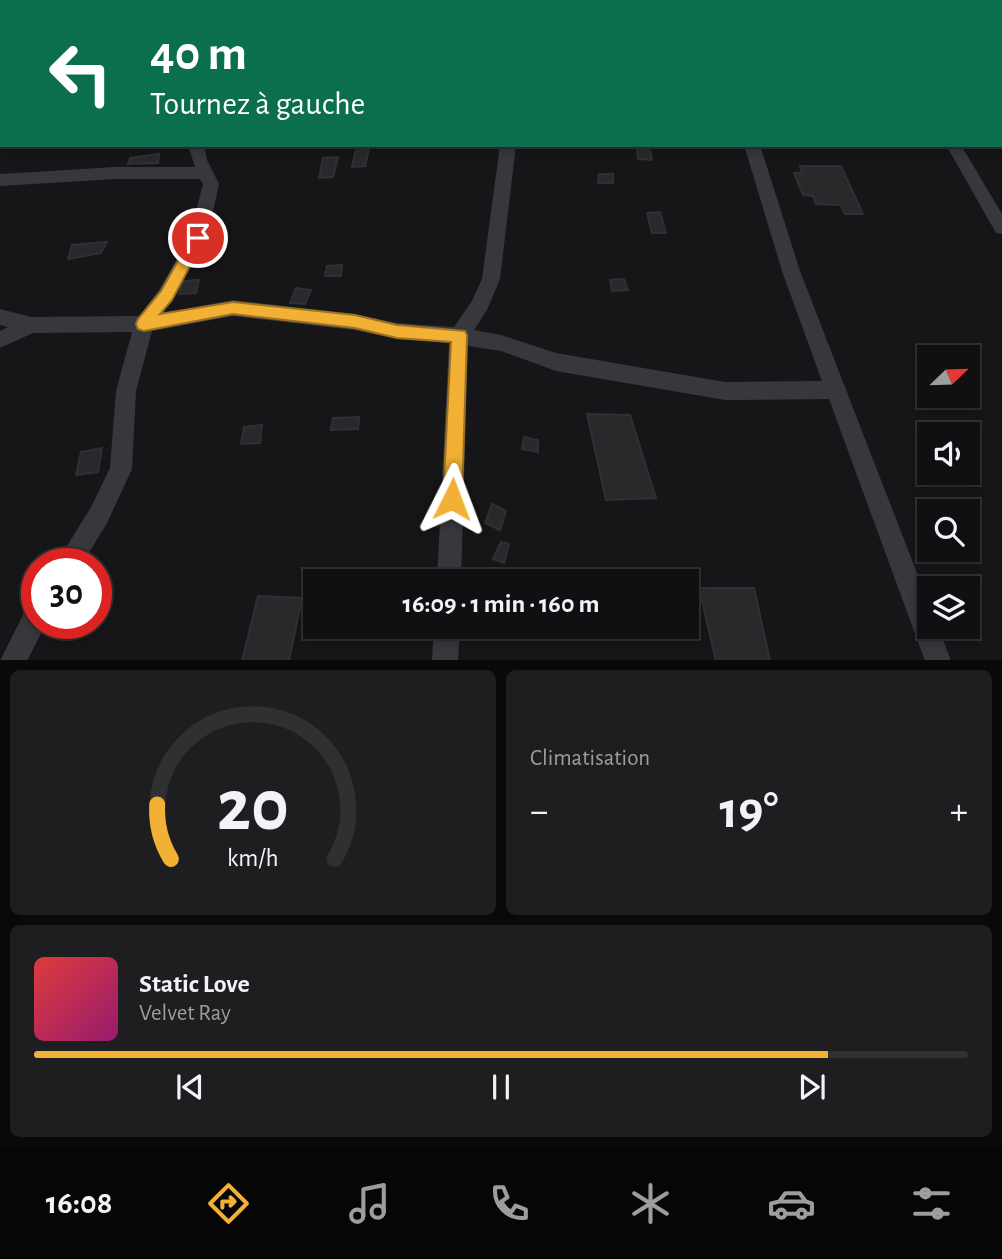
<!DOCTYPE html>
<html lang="fr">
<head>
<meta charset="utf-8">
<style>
  :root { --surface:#101012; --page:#1e1e20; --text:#f1f3f6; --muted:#9c9d9f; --line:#303032; --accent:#f2b134 }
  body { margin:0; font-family:"Alegreya Sans",sans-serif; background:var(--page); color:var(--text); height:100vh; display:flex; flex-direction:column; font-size:26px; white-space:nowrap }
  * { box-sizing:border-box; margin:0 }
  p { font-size:23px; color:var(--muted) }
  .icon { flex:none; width:38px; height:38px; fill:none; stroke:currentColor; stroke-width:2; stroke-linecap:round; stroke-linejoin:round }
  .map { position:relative; height:660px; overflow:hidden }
  .side { display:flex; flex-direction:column; gap:10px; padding:10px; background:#09090a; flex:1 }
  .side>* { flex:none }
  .top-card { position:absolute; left:0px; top:0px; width:1003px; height:147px; box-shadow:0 4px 10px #0003,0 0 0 2px var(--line); background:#0b6e4f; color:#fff; overflow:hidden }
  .needle { width:46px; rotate:67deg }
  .tools { position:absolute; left:917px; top:345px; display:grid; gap:14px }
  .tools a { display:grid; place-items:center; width:63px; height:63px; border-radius:0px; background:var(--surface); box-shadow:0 4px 10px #0003,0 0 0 2px var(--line); font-size:35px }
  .speed { position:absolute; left:21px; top:548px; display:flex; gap:14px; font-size:35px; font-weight:700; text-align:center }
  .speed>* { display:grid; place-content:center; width:91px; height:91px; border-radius:50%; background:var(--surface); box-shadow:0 4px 10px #0003,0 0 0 2px var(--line); line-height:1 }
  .speed .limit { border:10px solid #d22; background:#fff; color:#111 }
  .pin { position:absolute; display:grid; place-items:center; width:60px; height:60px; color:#fff; margin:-30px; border:4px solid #fff; border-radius:50%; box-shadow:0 2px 7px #0007 }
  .me { position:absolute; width:77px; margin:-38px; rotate:3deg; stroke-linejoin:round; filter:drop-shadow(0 0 5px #0008) }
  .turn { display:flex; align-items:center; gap:24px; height:147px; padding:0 35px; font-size:32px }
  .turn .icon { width:91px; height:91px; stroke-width:2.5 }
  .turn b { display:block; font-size:49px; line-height:60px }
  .big { font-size:52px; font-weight:700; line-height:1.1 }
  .side .card { flex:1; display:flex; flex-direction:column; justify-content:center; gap:10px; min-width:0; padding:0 24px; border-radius:10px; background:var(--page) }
  .side .dial { align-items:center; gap:0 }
  .dial svg { height:182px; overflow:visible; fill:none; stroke:var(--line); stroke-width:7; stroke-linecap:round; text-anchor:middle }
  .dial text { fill:var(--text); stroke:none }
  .song { display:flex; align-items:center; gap:21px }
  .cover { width:84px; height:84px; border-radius:10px; background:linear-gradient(135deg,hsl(0 70% 55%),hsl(320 70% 35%)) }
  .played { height:7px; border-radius:4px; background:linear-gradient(90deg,var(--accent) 85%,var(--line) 85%) }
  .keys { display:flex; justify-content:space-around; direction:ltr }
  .heat { display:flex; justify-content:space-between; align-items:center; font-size:38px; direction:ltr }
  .side .tiles { flex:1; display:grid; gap:10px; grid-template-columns:1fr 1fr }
  .card:last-child { grid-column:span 2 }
  .trip { position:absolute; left:303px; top:569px; width:396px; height:70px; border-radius:0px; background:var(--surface); box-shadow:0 4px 10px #0003,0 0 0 2px var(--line); font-weight:700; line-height:70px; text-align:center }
  .menu { display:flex; height:112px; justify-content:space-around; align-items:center; background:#060607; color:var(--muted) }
  .menu .icon { width:49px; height:49px }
  .menu .current { color:var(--accent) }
  .menu b { font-size:32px; color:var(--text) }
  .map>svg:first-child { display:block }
  .building { fill:#29292c; stroke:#303034; stroke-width:2 }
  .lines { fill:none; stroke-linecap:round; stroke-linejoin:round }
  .street { fill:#37383d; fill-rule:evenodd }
  .route { fill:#f2b134; stroke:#9d7322; stroke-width:2 }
</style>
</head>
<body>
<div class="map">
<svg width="1002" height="661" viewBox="0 0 1002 661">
  <rect width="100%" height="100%" fill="#161618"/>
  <path class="building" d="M357,145H370L365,166L352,167Z
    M637,149H650L652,160L638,159Z
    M159,154L158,163L128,164L130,158Z
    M338,157L333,177L319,178L323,158Z
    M800,166H841L863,214H845L841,205L816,204L813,196L803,195L794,173H802Z
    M599,174H613V183H598Z
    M660,212L666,233H652L647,213Z
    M107,242L101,253L68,259L72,245Z
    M342,265L341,276H325L327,266Z
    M624,279L628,290L612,291L610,280Z
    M199,280L196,293L179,294L183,281Z
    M296,288L311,290L305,304L290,303Z
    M587,414L630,415L656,498L606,500Z
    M359,417L358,429L331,430L333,418Z
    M262,425L260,443L241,444L244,427Z
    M524,437L538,440V452L522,449Z
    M102,448L98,472L76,475L81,452Z
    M492,504L506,511L500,530L485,523Z
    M501,542L509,544L504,563L493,559Z
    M699,588H754L770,661H716Z
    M258,596L302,598L289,661H242Z"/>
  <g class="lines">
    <path class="street" d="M258,0H270L257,2Z
      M702,0H714V2H702Z
      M849,0H861L862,2H850Z
      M188,145H204L207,160L219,184L207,238L163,313L233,300L354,314L397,323L454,327L472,301L482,279L500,145H516L500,279L487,310L474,330L501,335L556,353L725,382L822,381L782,271L744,145H760L800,271L929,604V626H938L951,661H925L829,399L725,400L556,371L501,351L468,346L461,581H437L449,343L397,339L354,330L233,316L152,331L136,391L132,469L107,523L82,564H56L91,507L110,468L116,391L132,332L33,333L0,348V331L8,327L0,325V309L31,317L139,316L159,290L189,238L203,184L200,179H115L0,186V174L115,167H195Z
      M946,145H961L1002,214V234L996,233Z
      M37,601V623H46L27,661H0L28,605Z
      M434,626H460L458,661H432Z"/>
  </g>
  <path class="route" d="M198,233L205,238L172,300L160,314L233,302L355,315L397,325L465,331L467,335L462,499L459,506L452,509L445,506L443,499L451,342L397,338L355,328L233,314L144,331L138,329L136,324L138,319L161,291L193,234Z"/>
</svg>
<div class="tools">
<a><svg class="needle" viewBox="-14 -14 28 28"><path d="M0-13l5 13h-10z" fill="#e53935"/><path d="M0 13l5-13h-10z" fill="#9c9d9f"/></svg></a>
<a><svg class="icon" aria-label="sound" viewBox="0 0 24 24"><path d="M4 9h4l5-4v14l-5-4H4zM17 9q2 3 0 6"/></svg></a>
<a><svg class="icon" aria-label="search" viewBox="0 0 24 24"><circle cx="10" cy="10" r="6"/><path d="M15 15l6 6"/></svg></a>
<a><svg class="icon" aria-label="layers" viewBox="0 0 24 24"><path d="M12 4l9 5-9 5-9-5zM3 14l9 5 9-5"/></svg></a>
</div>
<div class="speed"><div class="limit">30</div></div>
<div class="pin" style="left:198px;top:238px;background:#d93025"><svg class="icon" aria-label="arrive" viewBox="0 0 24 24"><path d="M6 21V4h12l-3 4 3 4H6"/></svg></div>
<svg class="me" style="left:452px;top:499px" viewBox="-20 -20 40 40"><path d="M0-17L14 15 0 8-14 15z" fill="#f2b134" stroke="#fff" stroke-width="4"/></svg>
<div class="trip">16:09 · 1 min · 160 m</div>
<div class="top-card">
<div class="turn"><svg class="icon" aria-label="left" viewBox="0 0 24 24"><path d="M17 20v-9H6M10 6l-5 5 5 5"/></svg><div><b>40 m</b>Tournez à gauche</div></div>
</div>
</div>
<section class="side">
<div class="tiles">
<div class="card dial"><svg viewBox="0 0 100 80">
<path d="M14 69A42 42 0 1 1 86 69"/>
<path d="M14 69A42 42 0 0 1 8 45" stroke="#f2b134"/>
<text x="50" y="56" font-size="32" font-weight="700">20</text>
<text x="50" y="72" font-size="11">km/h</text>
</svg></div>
<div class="card"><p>Climatisation</p>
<div class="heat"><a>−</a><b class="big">19°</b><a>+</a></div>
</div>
<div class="card">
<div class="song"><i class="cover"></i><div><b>Static Love</b><p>Velvet Ray</p></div></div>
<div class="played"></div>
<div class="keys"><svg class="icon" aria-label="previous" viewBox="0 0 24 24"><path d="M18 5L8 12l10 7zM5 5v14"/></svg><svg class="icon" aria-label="pause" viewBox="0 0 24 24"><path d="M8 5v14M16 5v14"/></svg><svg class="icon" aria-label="next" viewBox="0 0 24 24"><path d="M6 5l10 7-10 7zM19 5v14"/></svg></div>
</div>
</div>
</section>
<nav class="menu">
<b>16:08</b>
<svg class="icon current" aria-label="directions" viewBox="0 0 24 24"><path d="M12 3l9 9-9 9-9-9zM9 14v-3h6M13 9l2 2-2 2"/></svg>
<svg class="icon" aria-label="music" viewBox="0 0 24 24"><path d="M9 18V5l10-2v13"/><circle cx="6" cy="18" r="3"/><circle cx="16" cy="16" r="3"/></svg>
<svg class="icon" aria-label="phone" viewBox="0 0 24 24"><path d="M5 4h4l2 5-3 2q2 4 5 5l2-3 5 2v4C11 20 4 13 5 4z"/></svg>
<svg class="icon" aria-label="climate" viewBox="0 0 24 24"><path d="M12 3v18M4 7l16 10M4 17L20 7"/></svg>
<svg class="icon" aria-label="car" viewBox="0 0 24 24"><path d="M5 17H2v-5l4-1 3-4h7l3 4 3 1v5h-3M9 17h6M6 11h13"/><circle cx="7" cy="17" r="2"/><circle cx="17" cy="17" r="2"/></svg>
<svg class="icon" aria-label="filters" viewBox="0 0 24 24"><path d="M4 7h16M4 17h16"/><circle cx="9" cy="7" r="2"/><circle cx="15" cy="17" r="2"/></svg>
</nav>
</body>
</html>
